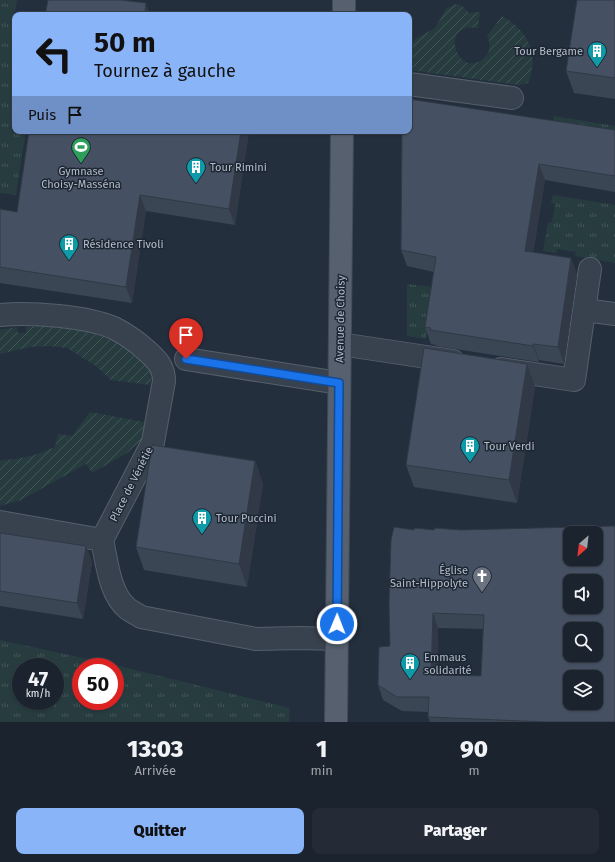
<!DOCTYPE html>
<html lang="fr">
<meta charset="utf-8">
<style>
body{margin:0;font-family:"Fira Sans",sans-serif;background:#242b36;color:#f1f3f6;height:100vh;display:flex;flex-direction:column;font-size:15px;white-space:nowrap}
*{box-sizing:border-box;margin:0}
p{font-size:13px;color:#a0a4aa}
.icon{flex:none;width:22px;height:22px;fill:none;stroke:currentColor;stroke-width:2;stroke-linecap:round;stroke-linejoin:round}
.map{position:relative;height:722px;overflow:hidden}
.drawer{display:flex;flex-direction:column;background:#1b232e;flex:1}
.drawer>*{flex:none}
.banner{position:absolute;left:12px;top:12px;width:400px;height:122px;border-radius:8px;box-shadow:0 1px 3px #0004,0 0 0 1px #39404a;background:#8ab4f8;color:#111;overflow:hidden}
.needle{width:26px;rotate:208deg}
.buttons{position:absolute;left:563px;top:526px;display:grid;gap:8px}
.buttons a{display:grid;place-items:center;width:40px;height:40px;border-radius:8px;background:#1b232e;box-shadow:0 1px 3px #0004,0 0 0 1px #39404a;font-size:20px}
.speed{position:absolute;left:12px;top:658px;display:flex;gap:8px;font-size:20px;font-weight:700;text-align:center}
.speed>*{display:grid;place-content:center;width:52px;height:52px;border-radius:50%;background:#1b232e;box-shadow:0 1px 3px #0004,0 0 0 1px #39404a;line-height:1}
.speed small{font-size:10px;font-weight:400}
.speed .limit{border:6px solid #d22;background:#fff;color:#111}
.pin{position:absolute;display:grid;place-items:center;width:34px;height:34px;color:#fff;margin:-41px -17px;border-radius:50% 50% 50% 0;rotate:-45deg;box-shadow:0 0 4px #0007}
.pin .icon{rotate:45deg}
.me{position:absolute;width:44px;margin:-22px;rotate:1deg;stroke-linejoin:round;filter:drop-shadow(0 0 3px #0008)}
.turn{display:flex;align-items:center;gap:14px;height:84px;padding:0 16px;font-size:18px}
.turn .icon{width:52px;height:52px;stroke-width:2.5}
.turn b{display:block;font-size:28px;line-height:34px}
.then{display:flex;align-items:center;height:38px;padding:0 16px;background:#0003;gap:8px;font-size:15px}
.eta{display:flex;justify-content:space-evenly;align-items:center;height:68px;text-align:center}
.eta b{font-size:24px;font-weight:800;line-height:28px}
.button{display:flex;gap:8px;margin-top:auto;padding:8px 16px}
.button a{flex:1;height:46px;border-radius:8px;background:#8ab4f8;color:#111;font-size:16px;font-weight:800;line-height:46px;text-align:center}
.button a+a{background:#242b36;color:#f1f3f6}
.map>svg:first-child{display:block}
.grass{fill:url(#grass-tufts);fill-rule:evenodd}
.garden{fill:url(#garden-furrows)}
.lines{fill:none;stroke-linecap:round;stroke-linejoin:round}
.minor-casing{stroke:#565f6c;stroke-width:24}
.major-casing{stroke:#414a57;stroke-width:24}
.minor{stroke:#38414e;stroke-width:22}
.major{stroke:#56606e;stroke-width:22}
.wall{fill:#3b4654;fill-rule:evenodd}
.shaded-wall{fill:#303945}
.building{fill:#455162;stroke:#303945;fill-rule:evenodd}
.route-casing{stroke:#114b97;stroke-width:10}
.route{stroke:#1a73e8;stroke-width:7}
.labels{text-anchor:middle;stroke-width:3;stroke-linejoin:round;paint-order:stroke}
.poi-label{font-size:11px;fill:#b4bcc9;stroke:#1d2633;text-anchor:start}
.street-label{font-size:11px;fill:#b4bcc9;stroke:#1d2633}
</style>
<div class="map">
<svg width="615" height="722" viewBox="0 0 615 722">
<defs>
<pattern id="grass-tufts" width="24" height="20" patternUnits="userSpaceOnUse"><rect width="24" height="20" fill="#263c3f"/><path d="M3 7l-1-3M5 7V3M7 7l1-3M15 17l-1-3M17 17v-4M19 17l1-3" fill="none" stroke="#435659"/></pattern>
<pattern id="garden-furrows" width="10" height="10" patternUnits="userSpaceOnUse"><rect width="10" height="10" fill="#263c3f"/><path d="M-1 1l2-2M0 10L10 0M9 11l2-2" fill="none" stroke="#435659"/></pattern>
</defs>
<rect width="100%" height="100%" fill="#242f3e"/>
<path class="grass" d="M0 0H17L15 12 17 15H15V131H26L16 195 0 193Z
M554 116 615 126V146L551 136Z
M553 195 615 205V263L575 256 576 252 557 249 556 253 543 251 548 222H552L555 204 551 203Z
M407 284 434 287 426 339 407 336Z
M0 640 115 665 290 708 289 722H0ZM21 667H55V701H21ZM81 667H115V701H81Z"/>
<path class="garden" d="M456 4 461 5 469 13 480 12 478 28C435 21 460 85 486 56 491 50 490 42 487 36L502 16C528 31 540 53 528 83L519 85 409 70V51L415 39 435 28 446 9Z
M47 326C97 332 117 332 153 371L150 385 111 380 96 366 67 348 50 346 30 347 0 354V330L17 327 18 333H26V327Z
M90 412 144 422 143 439 127 453 92 473 86 464 21 500 0 506V460C21 460 36 455 55 447L58 434 72 436Z"/>
<g class="lines">
<defs>
<path id="minor" d="M409 84 512 98
M585 310 615 314
M0 315C31 312 86 316 114 328 126 334 137 342 147 351 157 360 164 367 164 381L153 442 102 540 0 522
M340 344 453 361
M186 359 339 383
M501 369 574 380 590 269
M102 540C107 561 109 594 128 609 132 612 137 614 141 617L256 639 298 638 337 639"/>
<path id="major" d="M344 15V0
M336 722 342 131"/>
</defs>
<use href="#minor" class="minor-casing"/>
<use href="#major" class="major-casing"/>
<use href="#minor" class="minor"/>
<use href="#major" class="major"/>
</g>
<path class="wall" d="M615 0V99L574 93 566 71Z
M615 130V192L545 180 533 253 571 258 577 275 564 364 539 360V362L436 346V345L431 344 425 327 434 272 407 266 401 250 402 131Z
M249 131 235 225 146 211 132 303 0 283V209L17 212Z
M527 364 535 387 517 503 414 487 406 465Z
M255 461 263 484 247 587 144 570 136 547Z
M394 527 615 722H430L428 717V712L402 711 383 700 378 685 390 646ZM438 628 483 629 481 676 437 675Z
M0 533 86 546 92 562 83 619 0 606Z"/>
<path class="shaded-wall" d="M146 3 150 15 145 11Z
M241 131H249L235 225 229 209Z
M539 164 545 180 531 268 525 251Z
M140 195 146 211 132 303 126 287Z
M571 258 577 275 564 364 558 347Z
M533 344 539 360V362L533 346Z
M527 364 535 387 517 503 509 480Z
M255 461 263 484 247 587 239 564Z
M86 546 92 562 83 619 77 603Z
M433 613 438 628 436 689 431 675Z"/>
<path class="building" d="M48 0H121L146 3 145 11 167 15H45Z
M577 0H615V78L566 71Z
M409 99 615 130V176L539 164 525 251 571 258 558 347 533 344V346L430 330 431 328 425 327 436 257 401 250 402 131H409Z
M29 131H241L229 209 140 195 126 287 0 267V209L17 212Z
M424 348 527 364 509 480 406 465Z
M152 445 255 461 239 564 136 547Z
M615 526V722H546L428 717 429 697H397L378 685 379 647 390 646 389 604 391 540 394 527 414 530 415 528 434 530 435 528 460 530ZM570 533H596V559H570ZM570 581H596V607H570ZM433 613 484 615 481 676 431 675ZM570 629H596V655H570ZM570 677H596V703H570Z
M0 533 86 546 77 603 0 591Z"/>
<g class="lines">
<defs>
<path id="route" d="M186 359 339 383 337 624"/>
</defs>
<use href="#route" class="route-casing"/>
<use href="#route" class="route"/>
</g>
<defs>
<symbol id="building-pin" viewBox="-11 -11 22 30"><path d="M0 17L-7.5 6A9.5 9.5 0 1 1 7.5 6Z" fill="#0f9aa8" stroke="#1d2633"/><path d="M-4-6H4V6H1V3H-1V6H-4ZM-2.5-4.3h1.7v1.8h-1.7ZM.8-4.3h1.7v1.8H.8ZM-2.5-1h1.7V.8h-1.7ZM.8-1h1.7V.8H.8Z" fill="#fff"/></symbol>
<symbol id="stadium-pin" viewBox="-11 -11 22 30"><path d="M0 17L-7.5 6A9.5 9.5 0 1 1 7.5 6Z" fill="#2e9e5b" stroke="#1d2633"/><path d="M0-5a6.5 5 0 1 0 0 10a6.5 5 0 1 0 0-10ZM-3.5-1.8h7v3.6h-7Z" fill="#fff"/></symbol>
<symbol id="church-pin" viewBox="-11 -11 22 30"><path d="M0 17L-7.5 6A9.5 9.5 0 1 1 7.5 6Z" fill="#6b7280" stroke="#1d2633"/><path d="M-1.2-6h2.4v3.5h3.3v2.4h-3.3V6h-2.4V-.1h-3.3v-2.4h3.3Z" fill="#fff"/></symbol>
</defs>
<g fill-rule="evenodd">
<use href="#building-pin" x="586" y="40" width="22" height="30"/>
<use href="#stadium-pin" x="70" y="136" width="22" height="30"/>
<use href="#building-pin" x="185" y="156" width="22" height="30"/>
<use href="#building-pin" x="58" y="233" width="22" height="30"/>
<use href="#building-pin" x="459" y="435" width="22" height="30"/>
<use href="#building-pin" x="191" y="507" width="22" height="30"/>
<use href="#church-pin" x="471" y="565" width="22" height="30"/>
<use href="#building-pin" x="399" y="652" width="22" height="30"/>
</g>
<g class="labels">
<g class="poi-label">
<text x="583" y="55" text-anchor="end">Tour Bergame</text>
<text x="210" y="171">Tour Rimini</text>
<text x="81" y="175" text-anchor="middle">Gymnase<tspan x="81" dy="13">Choisy-Masséna</tspan></text>
<text x="83" y="248">Résidence Tivoli</text>
<text x="484" y="450">Tour Verdi</text>
<text x="216" y="522">Tour Puccini</text>
<text x="468" y="574" text-anchor="end">Église<tspan x="468" dy="13">Saint-Hippolyte</tspan></text>
<text x="424" y="661">Emmaus<tspan x="424" dy="13">solidarité</tspan></text>
</g>
<g class="street-label">
<text transform="translate(340 319) rotate(-89)" y="4">Avenue de Choisy</text>
<text transform="translate(131 484) rotate(-63)" y="4">Place de Vénétie</text>
</g>
</g>
</svg>
<div class="buttons">
<a><svg class="needle" viewBox="-14 -14 28 28"><path d="M0-13l5 13h-10z" fill="#e53935"/><path d="M0 13l5-13h-10z" fill="#a0a4aa"/></svg></a>
<a><svg class="icon" aria-label="sound" viewBox="0 0 24 24"><path d="M4 9h4l5-4v14l-5-4H4zM17 9q2 3 0 6"/></svg></a>
<a><svg class="icon" aria-label="search" viewBox="0 0 24 24"><circle cx="10" cy="10" r="6"/><path d="M15 15l6 6"/></svg></a>
<a><svg class="icon" aria-label="layers" viewBox="0 0 24 24"><path d="M12 4l9 5-9 5-9-5zM3 14l9 5 9-5"/></svg></a>
</div>
<div class="speed"><div>47<small>km/h</small></div><div class="limit">50</div></div>
<div class="pin" style="left:186px;top:359px;background:#d93025"><svg class="icon" aria-label="arrive" viewBox="0 0 24 24"><path d="M6 21V4h12l-3 4 3 4H6"/></svg></div>
<svg class="me" style="left:337px;top:624px" viewBox="-20 -20 40 40"><circle r="17" fill="#1a73e8" stroke="#fff" stroke-width="3"/><path d="M0-11L8 9 0 5-8 9z" fill="#fff"/></svg>
<div class="banner">
<div class="turn"><svg class="icon" aria-label="left" viewBox="0 0 24 24"><path d="M17 20v-9H6M10 6l-5 5 5 5"/></svg><div><b>50 m</b>Tournez à gauche</div></div>
<div class="then">Puis<svg class="icon" aria-label="arrive" viewBox="0 0 24 24"><path d="M6 21V4h12l-3 4 3 4H6"/></svg></div>
</div>
</div>
<section class="drawer">
<div class="eta">
<div><b>13:03</b><p>Arrivée</p></div>
<div><b>1</b><p>min</p></div>
<div><b>90</b><p>m</p></div>
</div>
<div class="button"><a>Quitter</a><a>Partager</a></div>
</section>
